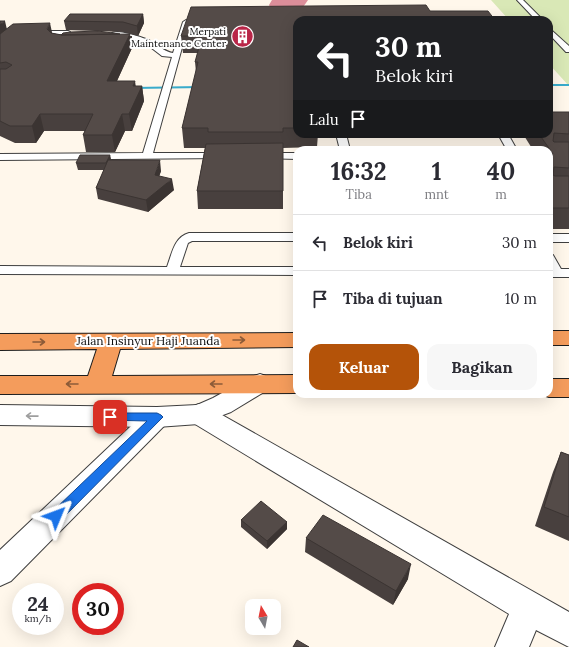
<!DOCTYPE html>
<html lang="id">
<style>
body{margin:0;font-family:Lora,serif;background:#f7f7f7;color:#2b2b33;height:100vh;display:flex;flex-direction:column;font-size:15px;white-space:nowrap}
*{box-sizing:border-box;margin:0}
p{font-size:13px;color:#7c7c81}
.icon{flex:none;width:22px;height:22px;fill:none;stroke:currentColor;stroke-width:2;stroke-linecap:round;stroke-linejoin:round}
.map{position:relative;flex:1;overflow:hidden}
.side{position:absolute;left:293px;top:146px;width:260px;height:252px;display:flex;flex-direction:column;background:#fff;border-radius:12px;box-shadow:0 4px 16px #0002}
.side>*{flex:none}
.hud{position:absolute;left:293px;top:16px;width:260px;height:122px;border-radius:12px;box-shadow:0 4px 16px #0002;background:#202124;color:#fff;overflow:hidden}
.needle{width:26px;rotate:350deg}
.tools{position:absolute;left:245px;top:599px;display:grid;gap:8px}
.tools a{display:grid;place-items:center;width:36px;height:36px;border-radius:8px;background:#fff;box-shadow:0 4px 16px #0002;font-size:20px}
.speed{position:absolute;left:12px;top:583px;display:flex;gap:8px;font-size:20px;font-weight:700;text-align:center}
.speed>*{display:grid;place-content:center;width:52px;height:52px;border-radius:50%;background:#fff;box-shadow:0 4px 16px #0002;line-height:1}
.speed small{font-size:10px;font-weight:400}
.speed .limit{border:6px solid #d22;background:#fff;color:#111}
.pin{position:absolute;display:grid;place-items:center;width:34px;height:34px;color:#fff;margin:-17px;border-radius:8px;box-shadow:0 2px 6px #0006}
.me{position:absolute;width:44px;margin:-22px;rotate:46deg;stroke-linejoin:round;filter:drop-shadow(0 0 3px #0008)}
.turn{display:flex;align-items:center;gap:14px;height:84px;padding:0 16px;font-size:18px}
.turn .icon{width:52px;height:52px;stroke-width:2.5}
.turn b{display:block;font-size:28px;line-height:34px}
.then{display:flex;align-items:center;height:38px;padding:0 16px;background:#0003;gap:8px;font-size:15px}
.eta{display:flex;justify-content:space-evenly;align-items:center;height:68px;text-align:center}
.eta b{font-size:24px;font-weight:800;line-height:28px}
.primary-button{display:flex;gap:8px;margin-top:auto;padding:8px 16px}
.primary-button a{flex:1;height:46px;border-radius:12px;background:#b45309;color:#fff;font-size:16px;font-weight:800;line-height:46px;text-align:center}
.primary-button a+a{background:#f7f7f7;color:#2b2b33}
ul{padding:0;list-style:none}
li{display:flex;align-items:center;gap:12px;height:56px;padding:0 16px;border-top:1px solid #e1e1e2}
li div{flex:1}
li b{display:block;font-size:15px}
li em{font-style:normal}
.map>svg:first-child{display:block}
.green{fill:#d9e8b6}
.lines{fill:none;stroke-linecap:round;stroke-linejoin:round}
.stream{fill:#39abcb;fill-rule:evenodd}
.taxiway{fill:#dc8e9a;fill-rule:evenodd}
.service-casing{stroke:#3f3f3f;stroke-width:2}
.minor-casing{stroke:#3f3f3f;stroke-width:2}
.tertiary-casing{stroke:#3f3f3f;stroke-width:2}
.trunk-casing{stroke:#1d1d1d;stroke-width:2}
.service{fill:#fff;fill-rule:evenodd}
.minor{fill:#fff;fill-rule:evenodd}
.tertiary{fill:#fff;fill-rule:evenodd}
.trunk{fill:#f49c5c;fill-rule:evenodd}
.wall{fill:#48403e}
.shaded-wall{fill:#3b3432}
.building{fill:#544b48;stroke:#3b3432}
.oneway{stroke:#8c5b38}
.oneway2{stroke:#9e9e9e}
.route{fill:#1a73e8;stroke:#114b97}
.labels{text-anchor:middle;stroke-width:4;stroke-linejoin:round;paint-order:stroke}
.far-poi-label{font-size:10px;fill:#0c0c0c;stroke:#fff;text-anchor:end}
.street-label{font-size:12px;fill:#0c0c0c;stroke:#fff}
</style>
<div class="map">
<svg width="569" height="647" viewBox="0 0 569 647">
<rect width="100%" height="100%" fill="#fff7eb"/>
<path class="green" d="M491 0H569V86L549 64V20H509Z"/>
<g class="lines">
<path class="stream" d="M549 84H569V86H549Z
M202 86H204V88L132 89 130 88 132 87Z"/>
<path class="taxiway" d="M272 0H308C298 15 292 19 274 15L269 5Z"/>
<defs>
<path id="service" d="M517 0H523L543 20H536Z
M186 20 189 22 153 153H222L227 156 225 158 0 160V154L143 153 172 57 162 56 149 46H112L110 45 114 43 140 42 130 38 113 36 110 34C118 28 146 38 154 43 161 47 165 52 173 53L183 22Z
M549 28 569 46V52H566L549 34Z
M68 31 70 32V34L35 35 32 33 35 31Z
M336 134H346L350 150H340Z
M498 134H508L517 150H507Z
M264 153H297V159L261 158 259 156Z
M189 233H297V241H192L188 243 180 267H297V275L0 274V266L167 267C172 254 174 237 189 233Z
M549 234H569V242H549Z
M549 254 553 255 561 269H569V277H549Z"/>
<path id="minor" d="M199 404 208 407 569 612V647L536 630 529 647H495L509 614 190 421 186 414 190 407Z
M157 407 166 410 170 417 166 424 11 581 0 586V550L148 410Z"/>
<path id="tertiary" d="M260 374 269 377 272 383 269 389 231 412 199 424 157 427 0 425V405L157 407 197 405 213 398 251 377Z"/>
<path id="trunk" d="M549 331H569V345H549Z
M297 333V347L120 349 112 376 297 375V393L0 394V376H88L97 349 0 350V334Z
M549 379H569V397H549L540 394H549Z"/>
</defs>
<use href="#service" class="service-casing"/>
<use href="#minor" class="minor-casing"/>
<use href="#tertiary" class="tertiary-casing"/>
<use href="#trunk" class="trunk-casing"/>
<use href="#service" class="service"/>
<use href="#minor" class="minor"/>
<use href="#tertiary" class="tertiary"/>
<use href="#trunk" class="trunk"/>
</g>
<path class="wall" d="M143 14 144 23 138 36 124 32 66 30 64 21Z
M297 20V134H318L317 147 283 148V209H198L197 191 205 148H184L182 128 196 72 195 62 198 53H183L181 36Z
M0 21 7 29 52 33 61 35 132 36V48L117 81 136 86H142L144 101 132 131H125L115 152H86L83 135 85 131H44L36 143H15L0 136Z
M569 112V229H549V150H533L523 134H549Z
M110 155 111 160 161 171 159 176 174 190 148 212 98 199 96 188 104 170H78L76 163Z
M561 452 569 455V541L535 526 553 472Z
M241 520 287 522V529L267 549 241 527Z
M306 538 408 579 393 605 305 552Z"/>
<path class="shaded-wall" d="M143 14 144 23 138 36 137 26Z
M5 21 8 34 0 41V25Z
M50 23 53 37 47 29Z
M130 34 132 48 110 96 107 81Z
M135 81 137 95 142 86 144 101 132 131 129 114 133 86Z
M40 114 44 131 36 143 32 126Z
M122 114 125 131 115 152 112 135Z
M110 155 111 161 107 170 106 163Z
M160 160 161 171 156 186 155 175Z
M172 179 174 190 148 212 146 200Z
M287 522V529L267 549V541Z
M411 564 408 579 393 605 396 591Z"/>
<path class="building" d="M426 5 430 11H488L495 20H297V128H283V132H208V128H182L198 62H195L202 36H181L191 7Z
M70 14H143L137 26 123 22 64 21Z
M0 21H5L0 25Z
M50 23 47 29 51 33 62 35 130 34 107 81H135L133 86H142L129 114H122L112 135H83L93 114H40L32 126H10L0 121V69H6L12 65 6 62 0 63V34L13 24Z
M98 31 120 34 61 35 63 33 71 32Z
M549 112H569V134L554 133 553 141 554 142H569V168L554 167 553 175 555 176H569V208H549V154H553L539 134H549Z
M283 143V191H197L206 144Z
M80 155H110L106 163H76Z
M108 160H160L155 175 172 179 146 200 96 188Z
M561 452 569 455V517L544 507Z
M261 501 287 522 267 541 241 520Z
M323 515 411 564 396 591 306 538Z
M297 640 309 647H293Z"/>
<defs><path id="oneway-shaft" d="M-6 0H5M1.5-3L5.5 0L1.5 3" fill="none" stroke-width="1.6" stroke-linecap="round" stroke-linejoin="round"/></defs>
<g class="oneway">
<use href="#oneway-shaft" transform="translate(239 340)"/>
<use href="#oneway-shaft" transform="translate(39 342)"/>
<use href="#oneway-shaft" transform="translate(72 384) rotate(180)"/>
<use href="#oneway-shaft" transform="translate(216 384) rotate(180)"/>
</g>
<use class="oneway2" href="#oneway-shaft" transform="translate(32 416) rotate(-179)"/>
<path class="route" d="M110 413H157L161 415 163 417 61 520 56 521 52 520 50 516 52 512 147 421 106 420 105 417 106 414Z"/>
<defs>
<symbol id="building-disc" viewBox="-11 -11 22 22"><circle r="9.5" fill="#b92648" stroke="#fff"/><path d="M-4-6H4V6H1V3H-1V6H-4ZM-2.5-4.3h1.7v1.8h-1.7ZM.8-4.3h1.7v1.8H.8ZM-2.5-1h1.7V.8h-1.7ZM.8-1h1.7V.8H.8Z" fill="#fff"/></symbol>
</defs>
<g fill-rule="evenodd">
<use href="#building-disc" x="230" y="24" width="25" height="25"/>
</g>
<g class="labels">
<g class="far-poi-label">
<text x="226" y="35">Merpati<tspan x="226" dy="12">Maintenance Center</tspan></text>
</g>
<g class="street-label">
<text x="148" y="345">Jalan Insinyur Haji Juanda</text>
</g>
</g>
</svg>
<div class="tools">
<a><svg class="needle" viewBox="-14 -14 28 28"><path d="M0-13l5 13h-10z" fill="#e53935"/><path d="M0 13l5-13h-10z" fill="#7c7c81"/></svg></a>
</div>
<div class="speed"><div>24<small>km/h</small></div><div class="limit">30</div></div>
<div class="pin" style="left:110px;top:417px;background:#d93025"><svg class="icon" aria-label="arrive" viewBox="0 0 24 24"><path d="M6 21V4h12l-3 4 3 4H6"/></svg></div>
<svg class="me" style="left:56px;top:516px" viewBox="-20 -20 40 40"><path d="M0-17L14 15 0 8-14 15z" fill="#1a73e8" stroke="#fff" stroke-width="4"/></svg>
<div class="hud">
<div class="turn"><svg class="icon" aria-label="left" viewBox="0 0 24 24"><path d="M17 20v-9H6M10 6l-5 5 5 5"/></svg><div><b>30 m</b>Belok kiri</div></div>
<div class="then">Lalu<svg class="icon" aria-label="arrive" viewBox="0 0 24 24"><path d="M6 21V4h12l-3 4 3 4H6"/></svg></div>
</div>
<section class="side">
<div class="eta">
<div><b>16:32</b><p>Tiba</p></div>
<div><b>1</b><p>mnt</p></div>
<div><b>40</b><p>m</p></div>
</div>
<ul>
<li><svg class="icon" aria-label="left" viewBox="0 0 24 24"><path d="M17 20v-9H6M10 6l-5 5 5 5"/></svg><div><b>Belok kiri</b></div><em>30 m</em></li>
<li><svg class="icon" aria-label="arrive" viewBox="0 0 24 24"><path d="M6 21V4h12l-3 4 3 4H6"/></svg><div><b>Tiba di tujuan</b></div><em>10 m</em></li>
</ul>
<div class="primary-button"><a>Keluar</a><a>Bagikan</a></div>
</section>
</div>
